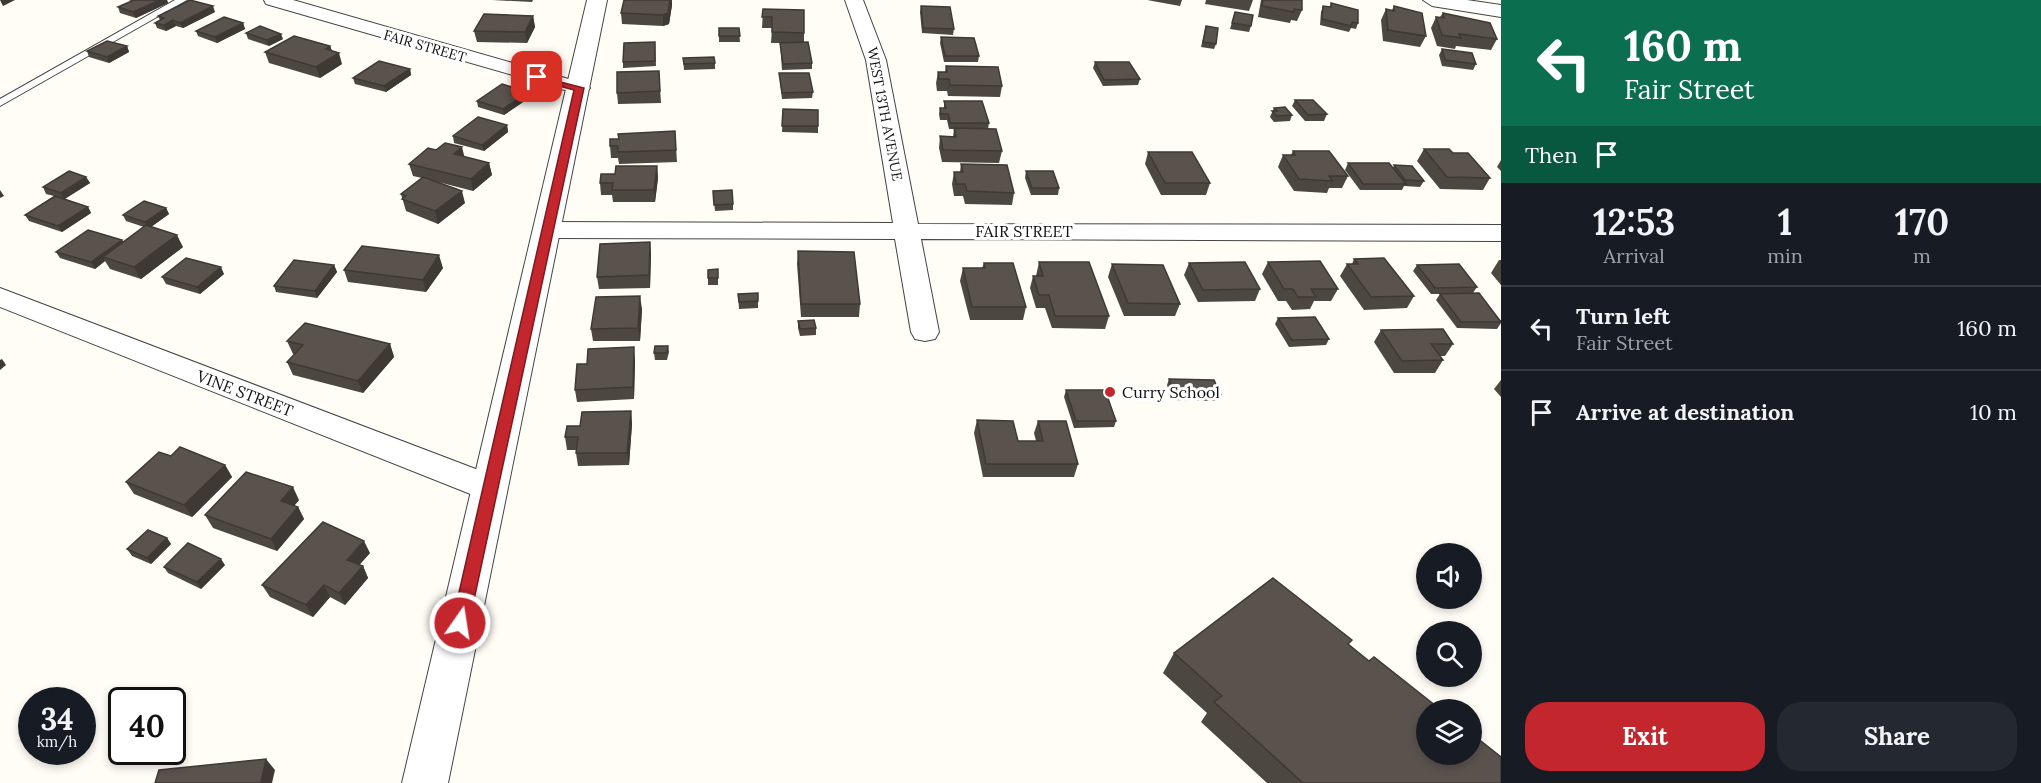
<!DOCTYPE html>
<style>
body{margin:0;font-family:Lora,serif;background:#242831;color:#f1f3f6;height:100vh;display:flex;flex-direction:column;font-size:22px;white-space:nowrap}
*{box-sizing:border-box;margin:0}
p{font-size:20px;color:#9ea1a6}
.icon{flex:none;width:33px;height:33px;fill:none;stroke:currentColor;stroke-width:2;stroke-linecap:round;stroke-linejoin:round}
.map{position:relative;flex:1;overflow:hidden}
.panel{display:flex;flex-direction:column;background:#171b24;width:540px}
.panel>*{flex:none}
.hud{background:#0b6e4f;color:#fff;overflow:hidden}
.fabs{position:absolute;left:1416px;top:543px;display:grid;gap:12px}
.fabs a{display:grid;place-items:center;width:66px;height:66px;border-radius:50%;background:#171b24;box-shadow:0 3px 9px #0003;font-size:30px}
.speed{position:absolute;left:18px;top:687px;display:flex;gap:12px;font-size:30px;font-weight:700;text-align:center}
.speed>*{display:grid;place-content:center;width:78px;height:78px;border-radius:50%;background:#171b24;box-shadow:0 3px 9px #0003;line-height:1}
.speed small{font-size:15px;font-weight:400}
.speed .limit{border:3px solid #111;border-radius:9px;background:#fff;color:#111}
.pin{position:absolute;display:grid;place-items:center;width:51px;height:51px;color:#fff;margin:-26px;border-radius:12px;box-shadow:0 3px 9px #0006}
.me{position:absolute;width:66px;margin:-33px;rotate:13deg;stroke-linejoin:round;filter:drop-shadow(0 0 4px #0008)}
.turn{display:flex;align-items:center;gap:21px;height:126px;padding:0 24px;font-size:27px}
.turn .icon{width:78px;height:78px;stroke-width:2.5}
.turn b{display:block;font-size:42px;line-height:51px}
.then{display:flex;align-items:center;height:57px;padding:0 24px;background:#0003;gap:12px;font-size:22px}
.eta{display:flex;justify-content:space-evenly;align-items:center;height:102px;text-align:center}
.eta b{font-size:36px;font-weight:700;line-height:42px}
.primary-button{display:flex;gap:12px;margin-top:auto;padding:12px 24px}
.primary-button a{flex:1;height:69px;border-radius:24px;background:#c4262e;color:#fff;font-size:24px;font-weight:700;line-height:69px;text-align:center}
.primary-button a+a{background:#242831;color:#f1f3f6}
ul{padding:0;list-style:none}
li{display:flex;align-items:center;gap:18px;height:84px;padding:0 24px;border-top:2px solid #363941}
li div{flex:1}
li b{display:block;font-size:22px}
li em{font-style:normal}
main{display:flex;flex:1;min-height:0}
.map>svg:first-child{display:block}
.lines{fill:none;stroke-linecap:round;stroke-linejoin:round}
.service-casing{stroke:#444;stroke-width:2}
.minor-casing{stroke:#444;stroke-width:2}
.tertiary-casing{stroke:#444;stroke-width:2}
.service{fill:#fff;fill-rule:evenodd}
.minor{fill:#fff;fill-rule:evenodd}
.tertiary{fill:#fff;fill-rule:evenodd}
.wall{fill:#4d4742}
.shaded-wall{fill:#3f3936}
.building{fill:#5a524d;stroke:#3f3936;stroke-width:1.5}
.route{fill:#c4262e;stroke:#7f191e;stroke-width:1.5}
.poi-dot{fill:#c4262e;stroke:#fff;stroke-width:2}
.labels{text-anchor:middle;stroke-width:6;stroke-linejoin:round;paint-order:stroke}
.far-street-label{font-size:14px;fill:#111;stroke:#fff}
.street-label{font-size:16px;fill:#111;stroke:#fff}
.poi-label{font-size:16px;fill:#111;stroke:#fff;text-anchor:start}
</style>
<main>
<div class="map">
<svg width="1501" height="783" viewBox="0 0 1501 783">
<rect width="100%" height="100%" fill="#fffdf5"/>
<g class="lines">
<defs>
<path id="service" d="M175 0H187L0 106V99Z"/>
<path id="minor" d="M264 0H293L586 84 590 88 586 92H572L266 4Z
M845 0H863L886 60 918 224 1501 225V241L921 239 939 332 935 339 925 341 915 339 911 332 895 239 548 238 539 235 535 230 539 225 548 222 893 223 866 60Z
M1423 0H1467L1501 5V17L1432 6Z
M0 288 502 479 506 488 502 497 490 501 478 497 0 307Z"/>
<path id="tertiary" d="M587 0H607L448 783H402Z"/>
</defs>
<use href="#service" class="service-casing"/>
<use href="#minor" class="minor-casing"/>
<use href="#tertiary" class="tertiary-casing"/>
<use href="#service" class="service"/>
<use href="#minor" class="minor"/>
<use href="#tertiary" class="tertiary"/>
</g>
<path class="wall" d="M129 0H167L168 3 136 18 120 13 118 7 131 1Z
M492 0H533L532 2Z
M672 0V5L669 24 663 26 622 24 621 13Z
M1147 0H1182L1180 6Z
M1206 0H1253L1249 11 1205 4Z
M1261 0H1302V10L1297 21 1291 20 1290 23 1258 17Z
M1331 3 1358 23 1356 29 1351 28 1349 32 1320 25 1321 12 1323 6 1330 7Z
M921 6 954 29 953 35 922 33 920 12Z
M1394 6 1426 36 1420 47 1383 41 1381 20 1386 9 1392 10Z
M763 9 804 33V42L812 63V69L782 70 780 43H771L772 28H762Z
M215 12 183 28 176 26 166 31 157 28 155 23 160 20 158 16Z
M1235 12 1251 26 1249 32 1230 29Z
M1443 13 1497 39 1491 50 1456 46 1455 49 1437 46 1431 28 1436 17H1440Z
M533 16 535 27 527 43 477 42 474 31Z
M243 23 245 29 217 43 198 36 196 31Z
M1206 26 1216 44 1214 49 1201 47Z
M719 28H739L740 42H719Z
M246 33 283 39 269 46 248 39Z
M941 37 979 56 978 62H944L940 43Z
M655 42 656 66 623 68V62Z
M127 46 129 52 109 63 89 57 87 51Z
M330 46 332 51 342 64 320 78 269 63 265 52Z
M1442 49 1476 64 1473 70 1442 66 1439 55Z
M683 58 715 63V69L684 70Z
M1095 62 1140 79 1138 85 1103 86 1093 68Z
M946 66 1002 86 1000 97 948 96 947 91H937L936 83 938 72H945Z
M410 69 411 75 386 92 355 84 353 78Z
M659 71 661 103 618 104 617 93Z
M779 73 813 92 812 98 782 99Z
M529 98 504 115 478 107 477 101Z
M1295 100 1327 114 1324 121H1305L1292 106Z
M944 101 989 123 988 129 1002 151 999 163 942 162 939 148 940 136 953 137 954 129H949L947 120H940L939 114 940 108H944Z
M1274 108 1292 115 1290 121 1274 122 1270 117Z
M783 109 818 126V133L782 132Z
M507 125 508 132 484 151 454 143 453 136Z
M675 131 677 162 619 164 618 158H611L610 146 619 139Z
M1424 149 1453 153 1490 178 1483 190 1440 189 1417 161Z
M1293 151 1348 176 1342 188H1329L1327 193 1294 191 1278 167 1283 155H1291Z
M1148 152 1210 183 1206 195H1161L1145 164Z
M464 157 489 163 492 175 473 191 438 182 465 203 438 224 406 211 401 194 422 178 413 176 409 164Z
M1501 160V171L1497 167Z
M1348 163 1393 168 1394 165 1424 181 1420 187 1404 186 1402 190H1360L1345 170Z
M961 164 1014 193 1012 205 965 204 963 196H954L952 184 954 172H960Z
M657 166 658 178 655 202H613L612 195H601L600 183 615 174Z
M1026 171 1059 188 1058 195H1031L1025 178Z
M86 177 90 183 65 199 88 207 91 213 62 232 29 221 25 215 54 196 46 194 43 187Z
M713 191 733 204V210L715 211Z
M166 208 169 214 151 227 183 247 141 279 110 269 105 261 95 269 60 258 56 252 123 242 144 227 126 221 123 215Z
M650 242 651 254 650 288 599 289 597 277Z
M798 251 860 304 859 317H801L797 264Z
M1354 259 1414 296 1407 308 1364 310 1340 276 1347 264H1352Z
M1499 260H1501V285L1491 273Z
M1039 262 1109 316 1105 329 1052 328 1045 308H1036L1030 288 1033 276H1036Z
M1268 262 1338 289 1331 301H1314L1310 309 1292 310 1286 301H1278L1262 274Z
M984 263 1026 307 1023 320H970L960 281 963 268H982Z
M1189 263 1260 289 1255 301 1198 302 1184 275Z
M1112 264 1180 304 1175 316H1124L1108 277Z
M334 265 337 272 317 298 276 292 274 286Z
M1417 265 1477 287 1473 293 1501 321V323L1497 329 1457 328 1436 300 1440 294H1431L1413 271Z
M443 268 426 292 348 282 344 270Z
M718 269V285H708V278Z
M224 274 200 294 166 284 162 277Z
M738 294 758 301V308L739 309Z
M642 309 640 341H593L591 329Z
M1278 318 1329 339 1326 345 1289 347 1275 324Z
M798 321 816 328V335L800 336 798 328Z
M1381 330 1453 344 1445 356H1440L1443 360 1435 373H1394L1374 342Z
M287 341 390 344 394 357 363 393 293 375 287 362 295 354H293Z
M668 346 669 352 667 360H655L654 353Z
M635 360 634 399 577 402 575 390 587 364Z
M1169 379 1221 395 1218 401 1172 400 1167 385Z
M1501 380V397L1494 389Z
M1066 390 1116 421 1114 427 1074 428 1064 397Z
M631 411 632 424 629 465 578 466 576 453 577 450H567L565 437Z
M977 420 1018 441H1036L1034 433 1038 421 1078 464 1074 477H983L974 433Z
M171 456 225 465 232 477 192 517 134 494 126 482Z
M299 500 294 506 298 507 304 519 277 551 213 528 205 515Z
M167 538 171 544 151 564 132 556 127 549Z
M370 553 359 565 363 566 368 578 345 605 330 597 313 617 270 597 262 585Z
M225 565 201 589 168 573 164 567Z
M1352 640 1348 644 1501 783H1267L1201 722 1207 713 1163 673 1174 653Z"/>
<path class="shaded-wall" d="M0 0H15L3 6Z
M160 0H167L168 3 136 18 133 12Z
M670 0H672V5L669 24 663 26V15Z
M213 6 215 12 183 28 180 23Z
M533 16 535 27 527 43 525 32Z
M173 20 176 26 166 31 164 25Z
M243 23 245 29 217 43 215 37Z
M281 34 283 39 269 46 267 40Z
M127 46 129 52 109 63 107 57Z
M330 46 334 56 339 53 342 64 320 78 316 67 326 49Z
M410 69 411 75 386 92 384 86Z
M528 92 529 98 504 115 503 109Z
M507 125 508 132 484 151 482 145Z
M462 147 465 159 454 154Z
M489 163 492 175 473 191 471 179Z
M657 166 658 178 655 202 654 190Z
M86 177 90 183 64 199 61 193Z
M0 190 4 196 0 198Z
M462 191 465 203 438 224 435 211Z
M88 207 91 213 62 232 58 226Z
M166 208 169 214 148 229 145 222Z
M177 235 183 247 141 279 134 267Z
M122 240 126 246 103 257 105 261 95 269 91 262Z
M650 242 651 254 650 288 649 275Z
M439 255 443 268 426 292 423 280Z
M334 265 337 272 317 298 315 291Z
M221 267 224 274 200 294 197 287Z
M640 296 642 309 640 341 638 328Z
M390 344 394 357 363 393 358 381Z
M634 347 635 360 634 399 633 387Z
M2 359 6 365 0 370V360Z
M631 411 632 424 629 465 627 453Z
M225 465 232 477 192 517 184 505Z
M293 487 299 500 287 514 281 501Z
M298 507 304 519 277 551 271 539Z
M167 538 171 544 151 564 147 558Z
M364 541 370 553 353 572 347 560Z
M221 559 225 565 201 589 197 582Z
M363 566 368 578 345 605 339 593Z
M324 585 330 597 313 617 306 605Z
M266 759 275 770 272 783H261Z"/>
<path class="building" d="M134 0H160L133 12 118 7Z
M190 0 213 6 180 23 173 20 164 25 155 23 164 18 158 16Z
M624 0H670L668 13 663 15 621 13Z
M1263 0H1302V10L1294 9V12L1262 6Z
M1331 3 1358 10V23L1352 22 1351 26 1322 19 1323 6 1331 7Z
M921 6 950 7 954 29 923 28Z
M1394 6 1422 13 1426 36 1388 30 1386 9 1394 11Z
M763 9 804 10V33L772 32V17H762Z
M1235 12 1253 15 1251 26 1232 23Z
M1443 13 1490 23 1497 39 1459 34 1461 38 1442 35 1436 17 1444 18Z
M484 14 533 16 525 32 474 31Z
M224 17 243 23 215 37 196 31Z
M260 26 281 34 267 40 246 33Z
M1206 26 1218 28 1216 44 1203 42Z
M719 28H739L740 36H719Z
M294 36 330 46 326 49 339 53 316 67 265 52Z
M941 37 974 38 979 56H945Z
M107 41 127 46 107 57 87 51Z
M655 42V61L623 62 624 43Z
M808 42 812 63 783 64 780 43Z
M1442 49 1472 53 1476 64 1445 60Z
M714 57 715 63 684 64 683 58Z
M379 61 410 69 384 86 353 78Z
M1095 62H1129L1140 79 1104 80Z
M946 66 998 67 1002 86 950 85 949 79H939L938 72H947Z
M659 71 660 91 617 93V72Z
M779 73H809L813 92 782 93Z
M502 84 528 92 503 109 477 101Z
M1295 100H1313L1327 114 1308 115Z
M944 101H982L989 123H950L948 114H941L940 108H946Z
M1285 107 1292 115 1277 116 1272 111H1277L1274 108Z
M783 109 818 110V126H782Z
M478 117 507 125 482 145 453 136Z
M954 128 996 129 1002 151 943 150 940 136 956 137Z
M675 131 676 150 618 152V146H610V139H619L618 134Z
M445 143 462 147 454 154 489 163 471 179 409 164 428 148 436 150Z
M1424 149H1449L1453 153H1468L1490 178 1447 177Z
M1293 151H1329L1348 176H1329L1333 181 1299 179 1283 155H1295Z
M1148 152H1192L1210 183H1165Z
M1348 163H1389L1406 184H1363Z
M961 164 1007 165 1014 193 967 191 965 184H956L954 172H963Z
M1394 165 1412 166 1424 181 1405 180Z
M616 166H657L654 190H612L613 183H600L601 174H615Z
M69 171 86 177 61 193 43 187Z
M1026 171H1053L1059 188H1032Z
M423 177 462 191 435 211 402 199 406 196 401 194Z
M732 190 733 204 714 205 713 191Z
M55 196 88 207 58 226 25 215Z
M144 201 166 208 145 222 123 215Z
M146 225 177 235 134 267 103 257Z
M88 230 122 240 91 262 56 252Z
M650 242 649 275 597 277 600 244Z
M362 246 439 255 423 280 344 270Z
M798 251 854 252 860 304H801Z
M186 258 221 267 197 287 162 277Z
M1384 258 1414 296 1371 297 1347 264H1358L1354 259Z
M294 260 334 265 315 291 274 286Z
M1320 261 1338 289H1311L1316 297H1298L1293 289H1284L1268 262Z
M1039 262H1089L1109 316H1055L1049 295H1039L1033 276H1043Z
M1245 262 1260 289 1203 290 1189 263Z
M984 263H1013L1026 307H972L963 268H985Z
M1112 264 1163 265 1180 304 1128 303Z
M1459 264 1477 287 1435 288 1417 265Z
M718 269V278H708V270Z
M758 293V301L739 302 738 294Z
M1479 293 1501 322H1461L1440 294Z
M640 296 638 328 591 329 596 297Z
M1315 317 1329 339 1292 340 1278 318Z
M814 320 816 328 800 329 798 321Z
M305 323 390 344 358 381 287 362 303 345 287 341Z
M1443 329 1453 344H1431L1443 360 1402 361 1381 330Z
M655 346H668L667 353H654Z
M634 347 633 387 575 390 577 364H587L588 349Z
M1169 379 1214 380 1221 395 1174 393Z
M1066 390H1105L1116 421H1076Z
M631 411 627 453H576L578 437H565L567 426H580L582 412Z
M977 420 1013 421 1018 441H1043L1038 421H1066L1078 464H986Z
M180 447 225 465 184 505 126 482 159 452 171 456Z
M246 472 293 487 281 501 298 507 271 539 205 515Z
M323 522 364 541 347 560 363 566 339 593 324 585 306 605 262 585Z
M148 530 167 538 147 558 127 549Z
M188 543 221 559 197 582 164 567Z
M1273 578 1352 640 1348 644 1369 661 1374 657 1441 710H1426V754H1472V734L1501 757V783H1303L1214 702 1222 696 1174 653Z
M266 759 261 783H155L159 770Z"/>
<path class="route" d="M533 75 584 88 469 623 466 629 460 631 455 629 452 623 574 90 533 79Z"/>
<circle class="poi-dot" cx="1110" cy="392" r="6"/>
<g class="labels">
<g class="far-street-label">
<text transform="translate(425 46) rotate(16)" y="5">FAIR STREET</text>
<text transform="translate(885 114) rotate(79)" y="5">WEST 13TH AVENUE</text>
</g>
<g class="street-label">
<text x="1024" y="237">FAIR STREET</text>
<text transform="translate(245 393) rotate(21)" y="6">VINE STREET</text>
</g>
<g class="poi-label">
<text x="1122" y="398">Curry School</text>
</g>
</g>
</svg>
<div class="fabs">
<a><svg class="icon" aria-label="sound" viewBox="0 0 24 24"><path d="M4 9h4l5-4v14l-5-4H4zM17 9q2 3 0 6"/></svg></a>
<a><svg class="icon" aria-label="search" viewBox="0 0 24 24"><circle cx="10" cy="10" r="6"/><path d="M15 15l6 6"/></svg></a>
<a><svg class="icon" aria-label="layers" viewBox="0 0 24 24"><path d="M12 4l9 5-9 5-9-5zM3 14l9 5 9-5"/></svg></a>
</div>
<div class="speed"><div>34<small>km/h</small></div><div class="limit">40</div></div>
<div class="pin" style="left:537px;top:77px;background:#d93025"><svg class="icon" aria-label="arrive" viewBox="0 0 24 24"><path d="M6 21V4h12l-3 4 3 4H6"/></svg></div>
<svg class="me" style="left:460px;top:623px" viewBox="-20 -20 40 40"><circle r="17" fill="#c4262e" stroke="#fff" stroke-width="3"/><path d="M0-11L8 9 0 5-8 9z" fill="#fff"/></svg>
</div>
<section class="panel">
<div class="hud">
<div class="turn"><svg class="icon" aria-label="left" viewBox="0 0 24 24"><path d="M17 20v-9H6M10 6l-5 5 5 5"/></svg><div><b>160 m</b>Fair Street</div></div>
<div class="then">Then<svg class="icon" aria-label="arrive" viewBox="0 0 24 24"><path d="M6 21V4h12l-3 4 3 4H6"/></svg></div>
</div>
<div class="eta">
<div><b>12:53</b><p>Arrival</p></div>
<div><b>1</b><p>min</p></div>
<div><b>170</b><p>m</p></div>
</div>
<ul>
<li><svg class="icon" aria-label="left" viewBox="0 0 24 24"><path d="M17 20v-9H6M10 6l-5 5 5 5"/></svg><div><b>Turn left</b><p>Fair Street</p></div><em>160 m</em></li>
<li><svg class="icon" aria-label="arrive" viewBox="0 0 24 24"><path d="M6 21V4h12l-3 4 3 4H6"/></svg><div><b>Arrive at destination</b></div><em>10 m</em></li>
</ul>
<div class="primary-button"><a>Exit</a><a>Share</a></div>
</section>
</main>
